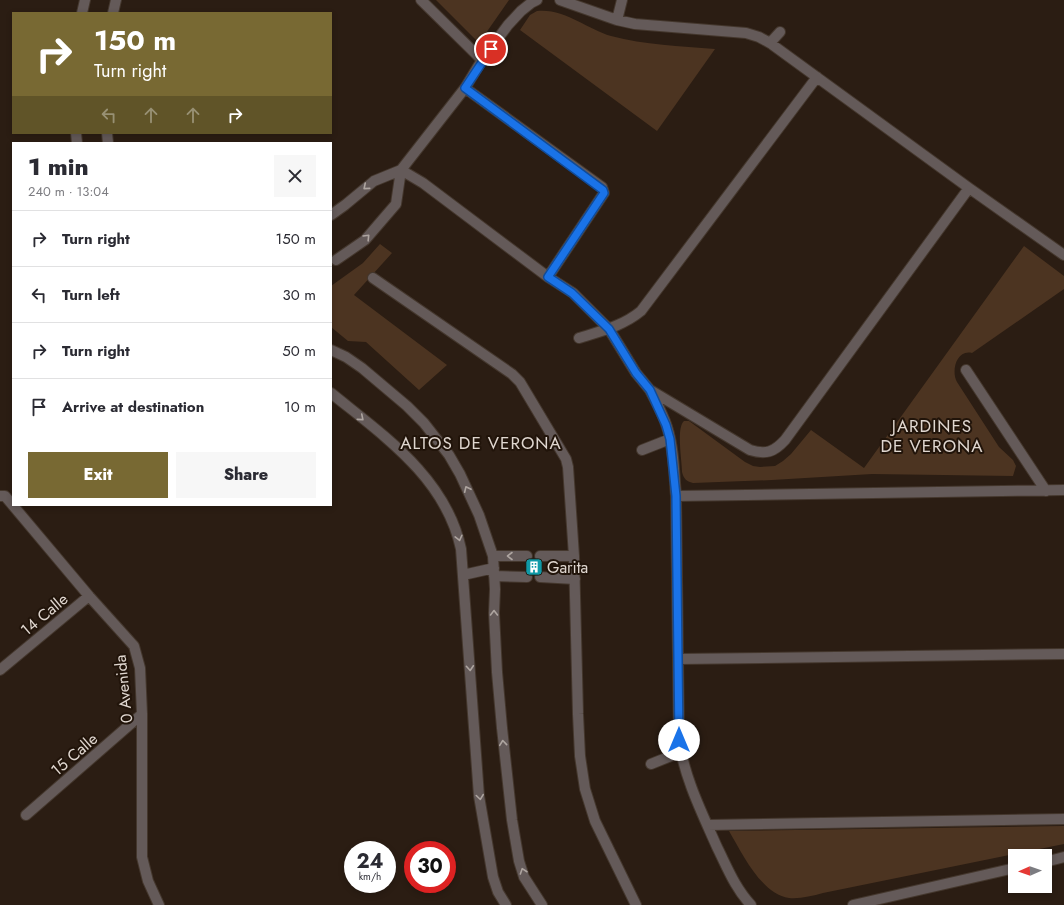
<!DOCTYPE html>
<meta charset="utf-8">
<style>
body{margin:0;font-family:Jost,sans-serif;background:#f7f7f7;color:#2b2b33;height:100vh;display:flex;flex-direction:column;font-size:15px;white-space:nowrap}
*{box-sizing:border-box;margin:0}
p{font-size:13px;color:#7c7c81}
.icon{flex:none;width:22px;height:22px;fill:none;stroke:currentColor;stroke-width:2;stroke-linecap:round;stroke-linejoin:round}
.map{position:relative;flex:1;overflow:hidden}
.sheet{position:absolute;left:12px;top:142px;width:320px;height:364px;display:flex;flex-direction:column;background:#fff;border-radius:0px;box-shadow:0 2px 6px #0003}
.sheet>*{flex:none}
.top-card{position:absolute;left:12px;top:12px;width:320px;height:122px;border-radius:0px;box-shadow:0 2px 6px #0003;background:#786933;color:#fff;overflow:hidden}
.needle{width:26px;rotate:268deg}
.tools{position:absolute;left:1008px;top:849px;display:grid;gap:8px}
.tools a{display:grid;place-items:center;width:44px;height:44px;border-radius:0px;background:#fff;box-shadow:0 2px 6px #0003;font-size:20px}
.speed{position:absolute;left:344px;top:841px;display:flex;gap:8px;font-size:20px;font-weight:700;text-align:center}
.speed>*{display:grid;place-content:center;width:52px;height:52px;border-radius:50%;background:#fff;box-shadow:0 2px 6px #0003;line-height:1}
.speed small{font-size:10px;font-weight:400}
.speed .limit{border:6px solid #d22;background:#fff;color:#111}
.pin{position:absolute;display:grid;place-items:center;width:34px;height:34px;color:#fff;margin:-17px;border:2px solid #fff;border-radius:50%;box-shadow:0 1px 4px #0007}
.me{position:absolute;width:44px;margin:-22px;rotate:0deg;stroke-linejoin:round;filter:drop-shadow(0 0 3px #0008)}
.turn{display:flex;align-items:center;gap:14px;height:84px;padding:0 16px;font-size:18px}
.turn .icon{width:52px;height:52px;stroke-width:2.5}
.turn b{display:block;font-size:28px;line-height:34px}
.lanes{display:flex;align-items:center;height:38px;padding:0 16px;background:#0003;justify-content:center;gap:20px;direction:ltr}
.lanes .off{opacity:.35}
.round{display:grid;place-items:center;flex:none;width:42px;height:42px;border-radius:0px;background:#f7f7f7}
.summary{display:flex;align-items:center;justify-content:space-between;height:68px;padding:0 16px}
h1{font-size:24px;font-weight:800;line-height:30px}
.action{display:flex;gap:8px;margin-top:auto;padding:8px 16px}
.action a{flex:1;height:46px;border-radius:0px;background:#786933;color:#fff;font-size:16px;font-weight:800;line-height:46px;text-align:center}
.action a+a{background:#f7f7f7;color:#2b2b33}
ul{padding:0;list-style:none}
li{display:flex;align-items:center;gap:12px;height:56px;padding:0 16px;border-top:1px solid #e1e1e2}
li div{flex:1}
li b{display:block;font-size:15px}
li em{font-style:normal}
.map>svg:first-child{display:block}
.green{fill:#4c3421}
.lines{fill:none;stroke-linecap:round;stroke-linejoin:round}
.minor-casing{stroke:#44372d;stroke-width:12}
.minor{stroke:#645a59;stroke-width:10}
.oneway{stroke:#aea5a0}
.route-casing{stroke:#114b97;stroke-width:10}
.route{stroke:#1a73e8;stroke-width:7}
.labels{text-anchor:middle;stroke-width:4;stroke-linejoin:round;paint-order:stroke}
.poi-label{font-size:16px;fill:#e0d7d0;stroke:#21140a;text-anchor:start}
.street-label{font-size:16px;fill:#e0d7d0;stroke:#21140a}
.neighbourhood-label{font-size:17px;letter-spacing:1px;fill:#e0d7d0;stroke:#21140a}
</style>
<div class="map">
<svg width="1064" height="905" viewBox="0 0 1064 905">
<rect width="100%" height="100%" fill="#2b1d13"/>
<path class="green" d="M436 0H509L479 43Z
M537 11C564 8 587 29 611 36 645 45 680 46 715 49L657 131 520 30 530 15Z
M380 244 392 253 354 295 447 365 419 390 366 342 348 341 331 327V286L363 263Z
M1024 246 1064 276V289L972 353C956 349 951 372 957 382L999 447 1013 460 1016 466 1013 476 872 474 772 480 693 483C686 481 684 479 682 472 682 461 676 428 684 421H689L745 462 753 466 760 467 775 466 783 461 791 454 811 430 864 468Z
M1064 826V844L823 893C812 896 800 899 789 898 761 894 742 853 729 831Z"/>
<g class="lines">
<defs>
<path id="minor" d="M421 0 482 60
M560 0 617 20 635 24 746 33 759 37 770 43 969 188 1064 255
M82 13 85 0
M113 13 116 0
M617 20 622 0
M770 43 780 32
M465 88 602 187 604 193 548 277
M76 133 77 143
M107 133 108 143
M401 170 423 183 548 277 573 293 609 329 636 373 650 390 750 450C766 455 774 452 785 440L969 188
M331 215 345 205 374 181 401 170
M336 260 365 240 396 204 401 170 465 88 482 60 508 25 521 11 531 3 537 0
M373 278 512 374 520 382 566 459 568 467 574 556 578 714 580 756 585 789 595 821 636 905
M579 338C601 331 623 326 641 311L817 77
M331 350 346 357 362 368 407 406 424 423 449 455 460 474 479 515 493 556 495 589 494 613 497 672 502 728 512 820 519 861 524 877 542 905
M966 370 1046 491
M650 390C656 402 663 414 667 427 674 449 674 473 676 496L679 740C684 777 702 813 717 847 727 867 735 888 751 905
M331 393C384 436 446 478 461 549L479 796 493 877 498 892 506 905
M642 450 670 439
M0 496H5L89 596 134 646 140 668 142 714V857L148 881 159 905
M676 496 1064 490
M493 556H527
M540 556H574
M463 575 494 568
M494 576 527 577
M540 577 575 579
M678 659 1064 654
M0 670 89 596
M651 764 681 752
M26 815 142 714
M708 825 1064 819
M1045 862 1064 857
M853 905 1015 868"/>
</defs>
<use href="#minor" class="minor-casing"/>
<use href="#minor" class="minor"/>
</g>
<defs><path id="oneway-chevron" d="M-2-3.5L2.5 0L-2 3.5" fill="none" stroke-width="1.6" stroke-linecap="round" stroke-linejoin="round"/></defs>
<g class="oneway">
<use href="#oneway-chevron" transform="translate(366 187) rotate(140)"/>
<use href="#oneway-chevron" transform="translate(367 237) rotate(-46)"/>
<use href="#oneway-chevron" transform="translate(361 418) rotate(40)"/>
<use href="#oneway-chevron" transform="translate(467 489) rotate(-115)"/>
<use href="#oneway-chevron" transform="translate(459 538) rotate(76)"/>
<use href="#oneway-chevron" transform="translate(510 556) rotate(-180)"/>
<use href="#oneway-chevron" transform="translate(494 613) rotate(-90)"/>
<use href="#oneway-chevron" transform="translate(470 668) rotate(86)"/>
<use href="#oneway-chevron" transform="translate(503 743) rotate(-96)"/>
<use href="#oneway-chevron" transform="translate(480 797) rotate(82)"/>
<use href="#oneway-chevron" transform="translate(523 871) rotate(-109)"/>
</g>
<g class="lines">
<defs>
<path id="route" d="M491 49 465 88 603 190 604 193 548 277 572 293 609 329 636 373 650 390 666 425 670 439 676 496 679 740"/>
</defs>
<use href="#route" class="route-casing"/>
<use href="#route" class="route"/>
</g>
<defs>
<symbol id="building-square" viewBox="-11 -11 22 22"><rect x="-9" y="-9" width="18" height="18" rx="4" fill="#0f9aa8" stroke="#21140a"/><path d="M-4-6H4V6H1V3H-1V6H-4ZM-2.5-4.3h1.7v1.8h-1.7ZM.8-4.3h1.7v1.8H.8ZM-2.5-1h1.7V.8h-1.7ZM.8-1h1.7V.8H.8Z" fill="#fff"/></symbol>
</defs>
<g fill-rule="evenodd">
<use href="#building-square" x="524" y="557" width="20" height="20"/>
</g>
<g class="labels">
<g class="poi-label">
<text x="547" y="573">Garita</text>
</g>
<g class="street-label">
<text transform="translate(44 614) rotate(-40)" y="6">14 Calle</text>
<text transform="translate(123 689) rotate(-96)" y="6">0 Avenida</text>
<text transform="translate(74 754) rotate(-41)" y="6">15 Calle</text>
</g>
<g class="neighbourhood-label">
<text x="932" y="432">JARDINES<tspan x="932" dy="20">DE VERONA</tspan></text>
<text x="481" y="449">ALTOS DE VERONA</text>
</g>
</g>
</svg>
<div class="tools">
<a><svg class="needle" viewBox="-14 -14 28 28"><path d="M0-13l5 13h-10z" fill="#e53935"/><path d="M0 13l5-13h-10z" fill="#7c7c81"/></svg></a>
</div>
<div class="speed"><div>24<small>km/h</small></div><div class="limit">30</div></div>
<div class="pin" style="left:491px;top:49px;background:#d93025"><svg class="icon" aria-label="arrive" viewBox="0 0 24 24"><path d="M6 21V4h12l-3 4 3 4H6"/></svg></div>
<svg class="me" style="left:679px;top:740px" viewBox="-20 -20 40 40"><circle r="19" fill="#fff"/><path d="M0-13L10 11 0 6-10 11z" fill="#1a73e8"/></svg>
<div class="top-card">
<div class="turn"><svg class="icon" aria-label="right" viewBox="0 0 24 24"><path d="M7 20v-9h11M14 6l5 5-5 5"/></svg><div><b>150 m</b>Turn right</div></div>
<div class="lanes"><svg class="icon off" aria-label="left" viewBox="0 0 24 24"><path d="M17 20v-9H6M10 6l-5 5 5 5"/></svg><svg class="icon off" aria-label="ahead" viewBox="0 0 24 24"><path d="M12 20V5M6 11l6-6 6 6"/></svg><svg class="icon off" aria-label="ahead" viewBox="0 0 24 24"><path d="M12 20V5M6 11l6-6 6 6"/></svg><svg class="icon" aria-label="right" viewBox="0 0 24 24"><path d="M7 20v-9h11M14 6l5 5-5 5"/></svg></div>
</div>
<section class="sheet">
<div class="summary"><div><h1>1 min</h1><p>240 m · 13:04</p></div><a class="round"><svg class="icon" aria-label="close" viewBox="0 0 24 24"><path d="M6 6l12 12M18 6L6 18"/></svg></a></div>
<ul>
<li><svg class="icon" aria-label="right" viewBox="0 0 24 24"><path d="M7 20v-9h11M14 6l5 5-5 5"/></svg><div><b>Turn right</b></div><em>150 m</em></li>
<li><svg class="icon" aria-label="left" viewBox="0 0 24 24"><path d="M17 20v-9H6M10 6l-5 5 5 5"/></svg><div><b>Turn left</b></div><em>30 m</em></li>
<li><svg class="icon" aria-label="right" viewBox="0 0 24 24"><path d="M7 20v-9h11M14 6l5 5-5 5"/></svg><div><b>Turn right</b></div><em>50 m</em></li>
<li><svg class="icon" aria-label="arrive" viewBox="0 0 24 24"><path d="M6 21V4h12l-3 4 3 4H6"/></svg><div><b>Arrive at destination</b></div><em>10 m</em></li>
</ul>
<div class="action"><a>Exit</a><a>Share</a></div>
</section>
</div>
